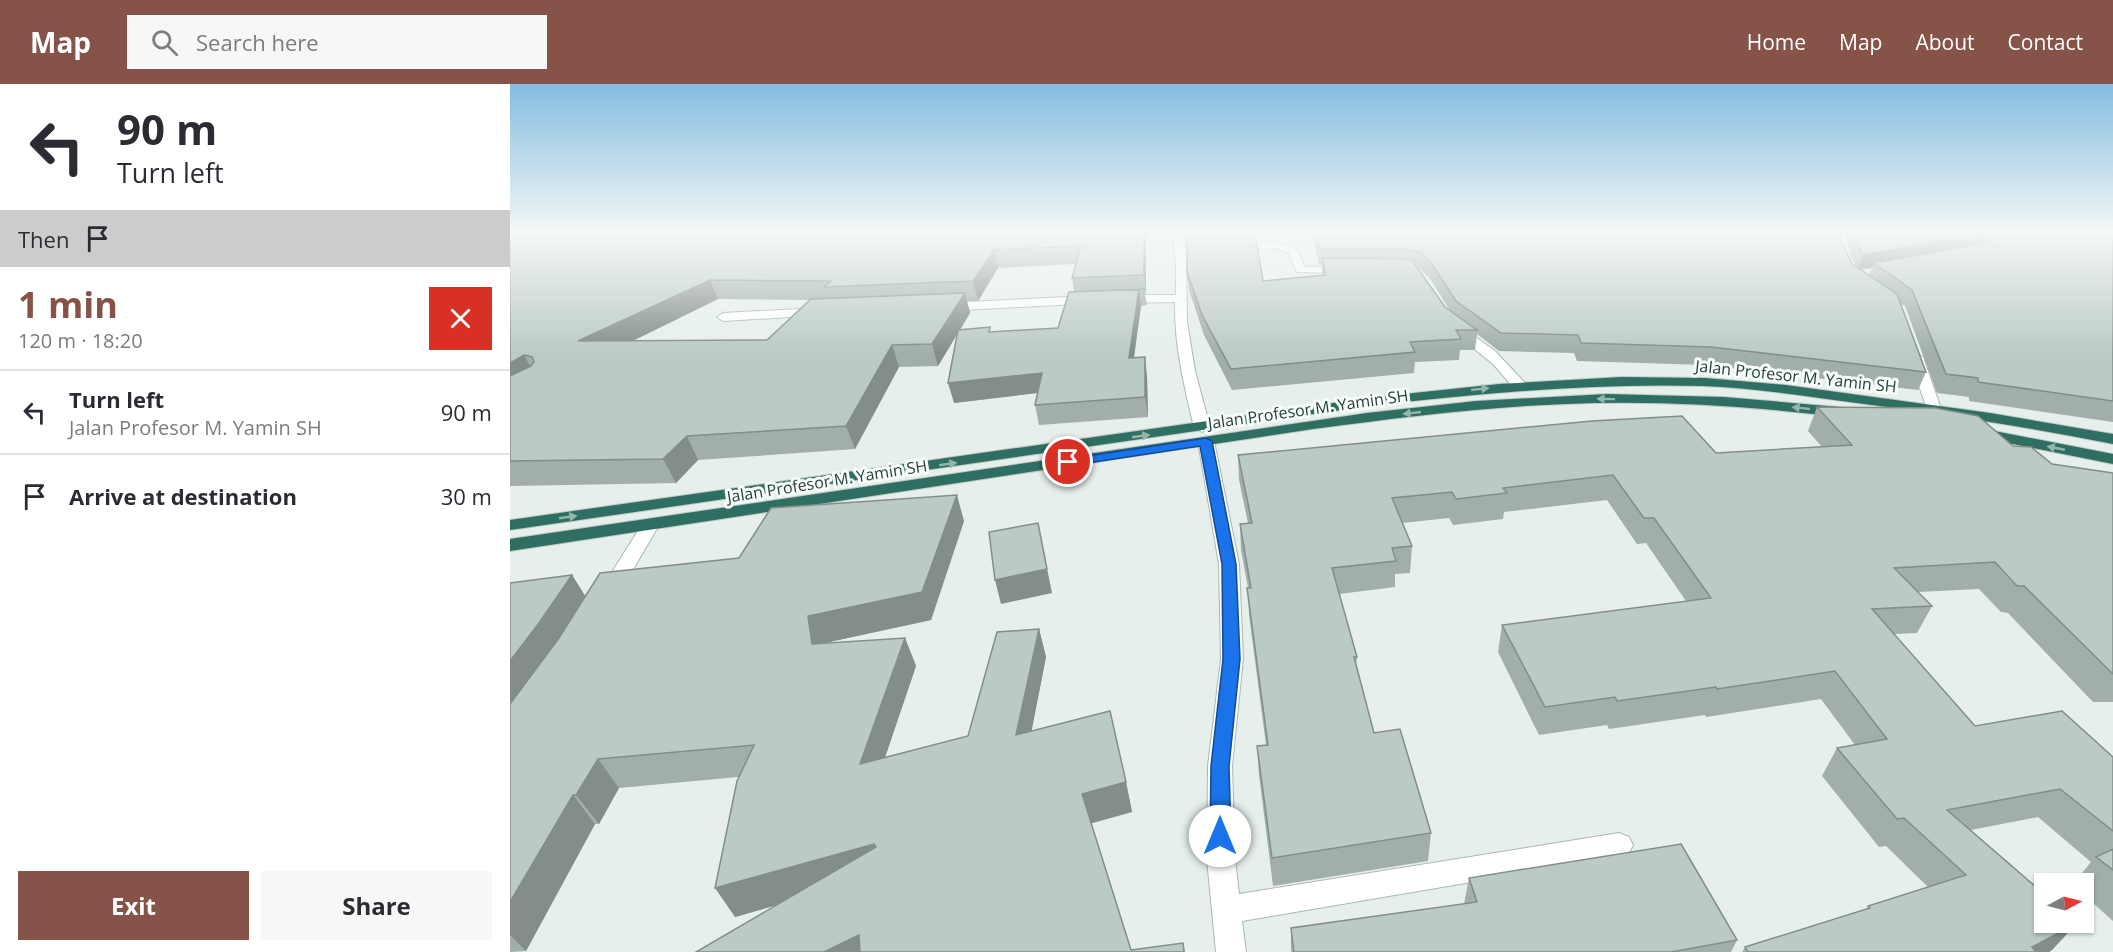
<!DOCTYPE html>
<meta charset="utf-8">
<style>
body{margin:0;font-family:"Open Sans",sans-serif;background:#f7f7f7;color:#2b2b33;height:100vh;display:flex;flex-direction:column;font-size:22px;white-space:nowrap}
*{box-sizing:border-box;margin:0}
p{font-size:20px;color:#7c7c81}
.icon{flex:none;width:33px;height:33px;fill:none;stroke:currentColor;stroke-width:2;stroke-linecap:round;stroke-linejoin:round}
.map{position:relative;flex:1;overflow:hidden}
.drawer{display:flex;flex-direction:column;background:#fff;width:510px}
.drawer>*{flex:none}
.top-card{background:#fff;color:#2b2b33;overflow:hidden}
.needle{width:39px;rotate:83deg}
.tools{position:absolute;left:1524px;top:789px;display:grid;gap:12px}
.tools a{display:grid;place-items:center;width:60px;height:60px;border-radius:0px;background:#fff;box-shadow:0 2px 4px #0004;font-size:30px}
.pin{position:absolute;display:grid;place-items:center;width:51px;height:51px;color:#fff;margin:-26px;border:3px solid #fff;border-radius:50%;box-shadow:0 2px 6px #0007}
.me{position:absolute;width:66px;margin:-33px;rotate:0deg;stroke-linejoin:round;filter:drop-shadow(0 0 4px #0008)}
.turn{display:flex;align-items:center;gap:21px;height:126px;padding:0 18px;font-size:27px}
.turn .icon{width:78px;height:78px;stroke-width:2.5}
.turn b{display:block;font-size:42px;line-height:51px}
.then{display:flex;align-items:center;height:57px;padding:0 18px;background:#0003;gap:12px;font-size:22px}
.round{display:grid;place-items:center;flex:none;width:63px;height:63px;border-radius:0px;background:#f7f7f7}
.headline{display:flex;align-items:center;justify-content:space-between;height:102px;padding:0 18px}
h1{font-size:36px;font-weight:700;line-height:45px;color:#855347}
.primary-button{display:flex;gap:12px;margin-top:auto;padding:12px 18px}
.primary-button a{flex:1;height:69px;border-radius:0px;background:#855347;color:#fff;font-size:24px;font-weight:700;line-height:69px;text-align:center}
.primary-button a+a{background:#f7f7f7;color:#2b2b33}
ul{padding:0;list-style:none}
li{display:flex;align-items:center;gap:18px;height:84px;padding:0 18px;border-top:2px solid #e1e1e2}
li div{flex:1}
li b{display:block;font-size:22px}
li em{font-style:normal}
header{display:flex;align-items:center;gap:36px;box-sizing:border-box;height:84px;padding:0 30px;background:#855347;color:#fff}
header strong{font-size:28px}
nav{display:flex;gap:33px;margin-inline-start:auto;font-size:21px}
.search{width:420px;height:54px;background:#f7f7f7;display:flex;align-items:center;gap:15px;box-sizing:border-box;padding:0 21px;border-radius:0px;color:#7c7c81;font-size:22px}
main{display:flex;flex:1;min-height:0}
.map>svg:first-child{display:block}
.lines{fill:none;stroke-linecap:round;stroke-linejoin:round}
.street-casing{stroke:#a8b8b2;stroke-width:2}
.highway-casing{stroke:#c2cac8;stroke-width:2}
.street{fill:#fff;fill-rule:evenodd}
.highway{fill:#2f6f62;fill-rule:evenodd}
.wall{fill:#a1aea9;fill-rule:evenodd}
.shaded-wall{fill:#838d89}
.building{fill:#bbcac4;stroke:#838d89;stroke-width:1.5}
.oneway{fill:#93b5ae}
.route{fill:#1a73e8;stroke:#114b97;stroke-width:1.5}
.labels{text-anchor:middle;stroke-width:6;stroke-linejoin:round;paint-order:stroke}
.street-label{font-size:16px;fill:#24423a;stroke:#f7fbf9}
</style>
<header>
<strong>Map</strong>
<div class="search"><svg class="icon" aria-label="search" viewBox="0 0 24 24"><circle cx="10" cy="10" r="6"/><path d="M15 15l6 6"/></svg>Search here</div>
<nav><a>Home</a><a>Map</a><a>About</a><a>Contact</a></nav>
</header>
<main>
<section class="drawer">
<div class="top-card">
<div class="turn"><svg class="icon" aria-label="left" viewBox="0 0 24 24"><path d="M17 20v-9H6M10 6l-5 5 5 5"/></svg><div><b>90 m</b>Turn left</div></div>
<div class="then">Then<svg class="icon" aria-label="arrive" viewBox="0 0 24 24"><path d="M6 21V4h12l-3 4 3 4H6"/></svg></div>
</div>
<div class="headline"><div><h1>1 min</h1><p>120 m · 18:20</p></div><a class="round" style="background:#d93025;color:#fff"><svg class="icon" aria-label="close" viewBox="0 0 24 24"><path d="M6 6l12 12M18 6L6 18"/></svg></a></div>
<ul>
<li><svg class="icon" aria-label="left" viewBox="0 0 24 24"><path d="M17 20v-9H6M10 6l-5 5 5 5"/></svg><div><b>Turn left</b><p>Jalan Profesor M. Yamin SH</p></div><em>90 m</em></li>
<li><svg class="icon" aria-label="arrive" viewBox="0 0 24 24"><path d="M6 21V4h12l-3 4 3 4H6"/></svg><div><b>Arrive at destination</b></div><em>30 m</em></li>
</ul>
<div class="primary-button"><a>Exit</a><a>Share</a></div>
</section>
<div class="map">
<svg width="1603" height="868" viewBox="0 0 1603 868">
<rect width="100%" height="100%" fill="#e6efeb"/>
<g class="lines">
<defs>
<path id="street" d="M663 148H673L675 164 766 158 786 164 795 183H835L841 186 835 189 787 188 778 168 765 164 676 170 677 238 685 287 700 343 692 348 684 343C674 302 664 260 665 218L613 219 607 215 613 211H666V183Z
M579 212 585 216 583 219 436 227 430 223 436 219Z
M309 224 313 225V231L213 237 207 233 213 229Z
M947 240 985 267 1014 298 1016 301 1014 304H1004L983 280 942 247 941 244Z
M1406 269 1413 273 1431 325 1429 328 1424 329 1417 325 1399 273Z
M696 352 704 357 729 480 733 575 722 682 725 775 729 810 1109 749 1119 753 1123 761 1119 769 1109 773 732 837 736 868H706L697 775 698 682 711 575 709 480 688 357Z
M140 436 146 437 149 441 111 506 108 511 101 513 94 511 91 506 134 437Z"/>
<path id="highway" d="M1112 293 1195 294 1276 301 1480 329 1603 350V360C1518 343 1433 330 1347 319 1296 312 1244 304 1193 302 1083 299 975 309 866 321L0 446V436L866 313 989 300Z
M1097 310 1214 313 1329 323 1337 328 1329 333C1238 322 1147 316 1056 320 971 323 887 334 803 345L0 467V455L857 329 966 317Z
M1469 344 1603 370V380L1463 352 1461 349Z"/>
</defs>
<use href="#street" class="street-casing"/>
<use href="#highway" class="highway-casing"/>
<use href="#street" class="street"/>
<use href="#highway" class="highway"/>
</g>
<path class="wall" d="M0 148H636V210H635L637 221 631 222 624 274 637 292 638 333 529 341 525 321 528 309 444 319 447 250 428 282 389 283 345 365 188 376 166 399 0 402ZM565 180 562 194 564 207 548 244 481 248 450 246 460 229 457 217H468L488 184ZM208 215 300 216 257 256 123 257Z
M675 148H743L753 197 812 191V181H809L802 148H1330L1331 156 1342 180 1346 183 1340 170 1336 148H1603V338L1459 317V313L1427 309 1395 222 1390 219 1416 288 1408 306 1195 281 1067 277 1064 269 989 267 967 250 965 266H950L949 276 905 278 904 289 722 306 694 251 679 206 677 188V161ZM907 183 909 184 921 196 940 227 935 223ZM1362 184 1359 191 1351 186Z
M1307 323 1503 362 1542 380 1603 389V618H1583L1498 529 1491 528 1469 505 1408 508 1422 522 1407 549 1384 550 1465 642 1603 673V837L1574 811V800H1563L1581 778 1528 733 1461 746 1567 839 1542 866 1539 868H1232L1235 863 1356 825 1358 822 1418 803 1376 762 1369 763 1312 692 1327 664 1345 661 1311 615 1196 633 1195 631 1099 645 1097 641 1029 651 988 568 992 541 1176 517 1136 459 1127 460 1097 416 994 428 993 435 943 441 939 434 892 439 902 462 900 489 885 490V503L829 510 847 573 846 582 864 649 921 749 918 777 763 802 749 691 747 662 756 661 739 531 738 504 731 466 730 440 738 439 729 396 728 371 1206 369 1312 363 1298 347Z
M454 437 421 536 310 560 395 554 406 582 375 673 458 652 529 545 536 573 521 647 616 698 622 728 581 739 621 866 673 859 675 868H186L267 821 225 833 228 693 109 704 89 740H85L16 867 0 868V499L62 491 75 512 229 474Z
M959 794 1227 856 1221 868H781V844L954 820Z"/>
<path class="shaded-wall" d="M634 148H636V210L634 191Z
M1480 148 1474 163 1364 179 1362 184 1347 186 1353 171Z
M484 166 488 184 468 217 463 197Z
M200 196 208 215 79 278 68 257Z
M629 205 631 222 621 293 619 274Z
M455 209 460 229 428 282 422 260Z
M382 261 389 283 345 365 336 342Z
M14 271 26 293 0 307V279Z
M635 273 637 292 638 333 635 313Z
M532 289 535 308 444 319 438 299Z
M177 352 188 376 166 399 153 375Z
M447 411 454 437 421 536 310 560H302L298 532Z
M528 439 542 509 491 520 485 496Z
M62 491 79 518 0 635V577Z
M529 545 536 573 515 681 506 651Z
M395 554 406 582 363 709 350 680Z
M88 675 109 704 89 740 66 711Z
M616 698 622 728 579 740 572 710Z
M63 711 85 740 16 867 0 851V818Z
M364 760 378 789 225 833 205 804Z
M1567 839 1542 866 1539 868H1518L1522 863Z
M349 851 358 868H314Z"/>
<path class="building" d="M0 148H634V191L562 194 571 162 484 166 463 197 314 203 321 197 200 196 68 257 257 256 301 215 455 209 422 260 382 261 336 342 177 352 153 375 0 377V292L21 282 24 278 22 273 14 271 0 279Z
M805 148H1330L1331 156 1342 180 1387 210 1416 288 1201 263 1071 259 1068 251 991 249 946 217 922 180 911 168 894 165H809Z
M1344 148H1477L1353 171 1346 155Z
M1481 148H1603V317L1468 298V294L1436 290 1402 206 1364 179 1481 158 1488 152Z
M745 150 753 197 816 191 812 174 901 175 935 223 967 246H946L951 255 900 258 905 268 721 285 692 231 677 188V155Z
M629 205 619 274 635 273V313L525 321 532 289 438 299 448 246 480 243 479 248 548 244 559 208 635 205Z
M1307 323 1425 324 1468 332 1503 362 1521 363 1542 380 1603 389V590L1514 502H1507L1485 478 1384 484 1422 522 1362 525 1465 642 1552 627 1603 673V747L1550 705 1437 726 1534 810V838L1567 839 1522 863 1526 868H1238L1235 863 1360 824 1358 822 1456 791 1394 734 1387 735 1327 664 1377 655 1325 587 1207 605 1206 603 1107 617 1105 613 1035 623 992 541 1201 514 1144 434H1134L1103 391 993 404 997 409 946 415 942 408 882 414 902 462 882 464 886 477 822 484 847 573H844L864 649 890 645 921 749 762 774 747 662 758 661 737 504H741L730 440 742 439 728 371 1082 337 1172 332 1206 369 1342 361Z
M447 411 412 508 298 532 302 560 395 554 350 680 458 652 487 548 529 545 506 651 600 627 616 698 572 710 621 866 673 859 674 868H350L349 851 314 868H186L366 763 364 760 205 804 227 697 244 661 88 675 66 711H63L0 818V620L49 554 90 489 229 474 261 424Z
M528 439 537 485 485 496 479 448Z
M62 491 29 539 0 577V499Z
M1171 760 1227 856 1161 868H784L781 844 967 818 959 794Z
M1603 765V786L1586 773Z"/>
<defs><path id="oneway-solid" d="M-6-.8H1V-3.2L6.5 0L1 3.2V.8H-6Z" transform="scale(1.5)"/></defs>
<g class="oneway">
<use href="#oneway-solid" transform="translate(970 305) rotate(-6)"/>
<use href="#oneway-solid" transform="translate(1096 315) rotate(-179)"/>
<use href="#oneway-solid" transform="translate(1291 324) rotate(-174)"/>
<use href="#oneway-solid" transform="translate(902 329) rotate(174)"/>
<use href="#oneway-solid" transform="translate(631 352) rotate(-8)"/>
<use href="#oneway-solid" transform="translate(1546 364) rotate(-169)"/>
<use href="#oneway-solid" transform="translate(438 380) rotate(-8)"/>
<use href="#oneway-solid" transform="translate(58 433) rotate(-8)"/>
</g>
<linearGradient id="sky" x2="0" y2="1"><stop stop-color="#84bce0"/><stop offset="0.55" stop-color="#f4f8f6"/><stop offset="1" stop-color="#f4f8f6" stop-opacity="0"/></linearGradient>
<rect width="1603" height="270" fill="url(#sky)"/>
<path class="route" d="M696 354 702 357 726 480 730 575 719 682 721 752 718 758 710 761 703 758 700 752 701 682 713 575 712 480 690 362 558 382 552 378 558 375Z"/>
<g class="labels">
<g class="street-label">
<text transform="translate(1286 292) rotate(6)" y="6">Jalan Profesor M. Yamin SH</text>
<text transform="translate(798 325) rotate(-8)" y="6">Jalan Profesor M. Yamin SH</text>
<text transform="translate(317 397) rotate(-9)" y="6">Jalan Profesor M. Yamin SH</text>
</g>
</g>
</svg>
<div class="tools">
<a><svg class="needle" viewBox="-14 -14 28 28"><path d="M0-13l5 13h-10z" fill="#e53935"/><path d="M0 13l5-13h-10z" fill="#7c7c81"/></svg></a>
</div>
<div class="pin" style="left:558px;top:378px;background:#d93025"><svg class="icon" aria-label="arrive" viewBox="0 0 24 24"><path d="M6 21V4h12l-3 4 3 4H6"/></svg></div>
<svg class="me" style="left:710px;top:752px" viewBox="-20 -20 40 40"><circle r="19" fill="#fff"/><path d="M0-13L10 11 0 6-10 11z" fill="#1a73e8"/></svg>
</div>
</main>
